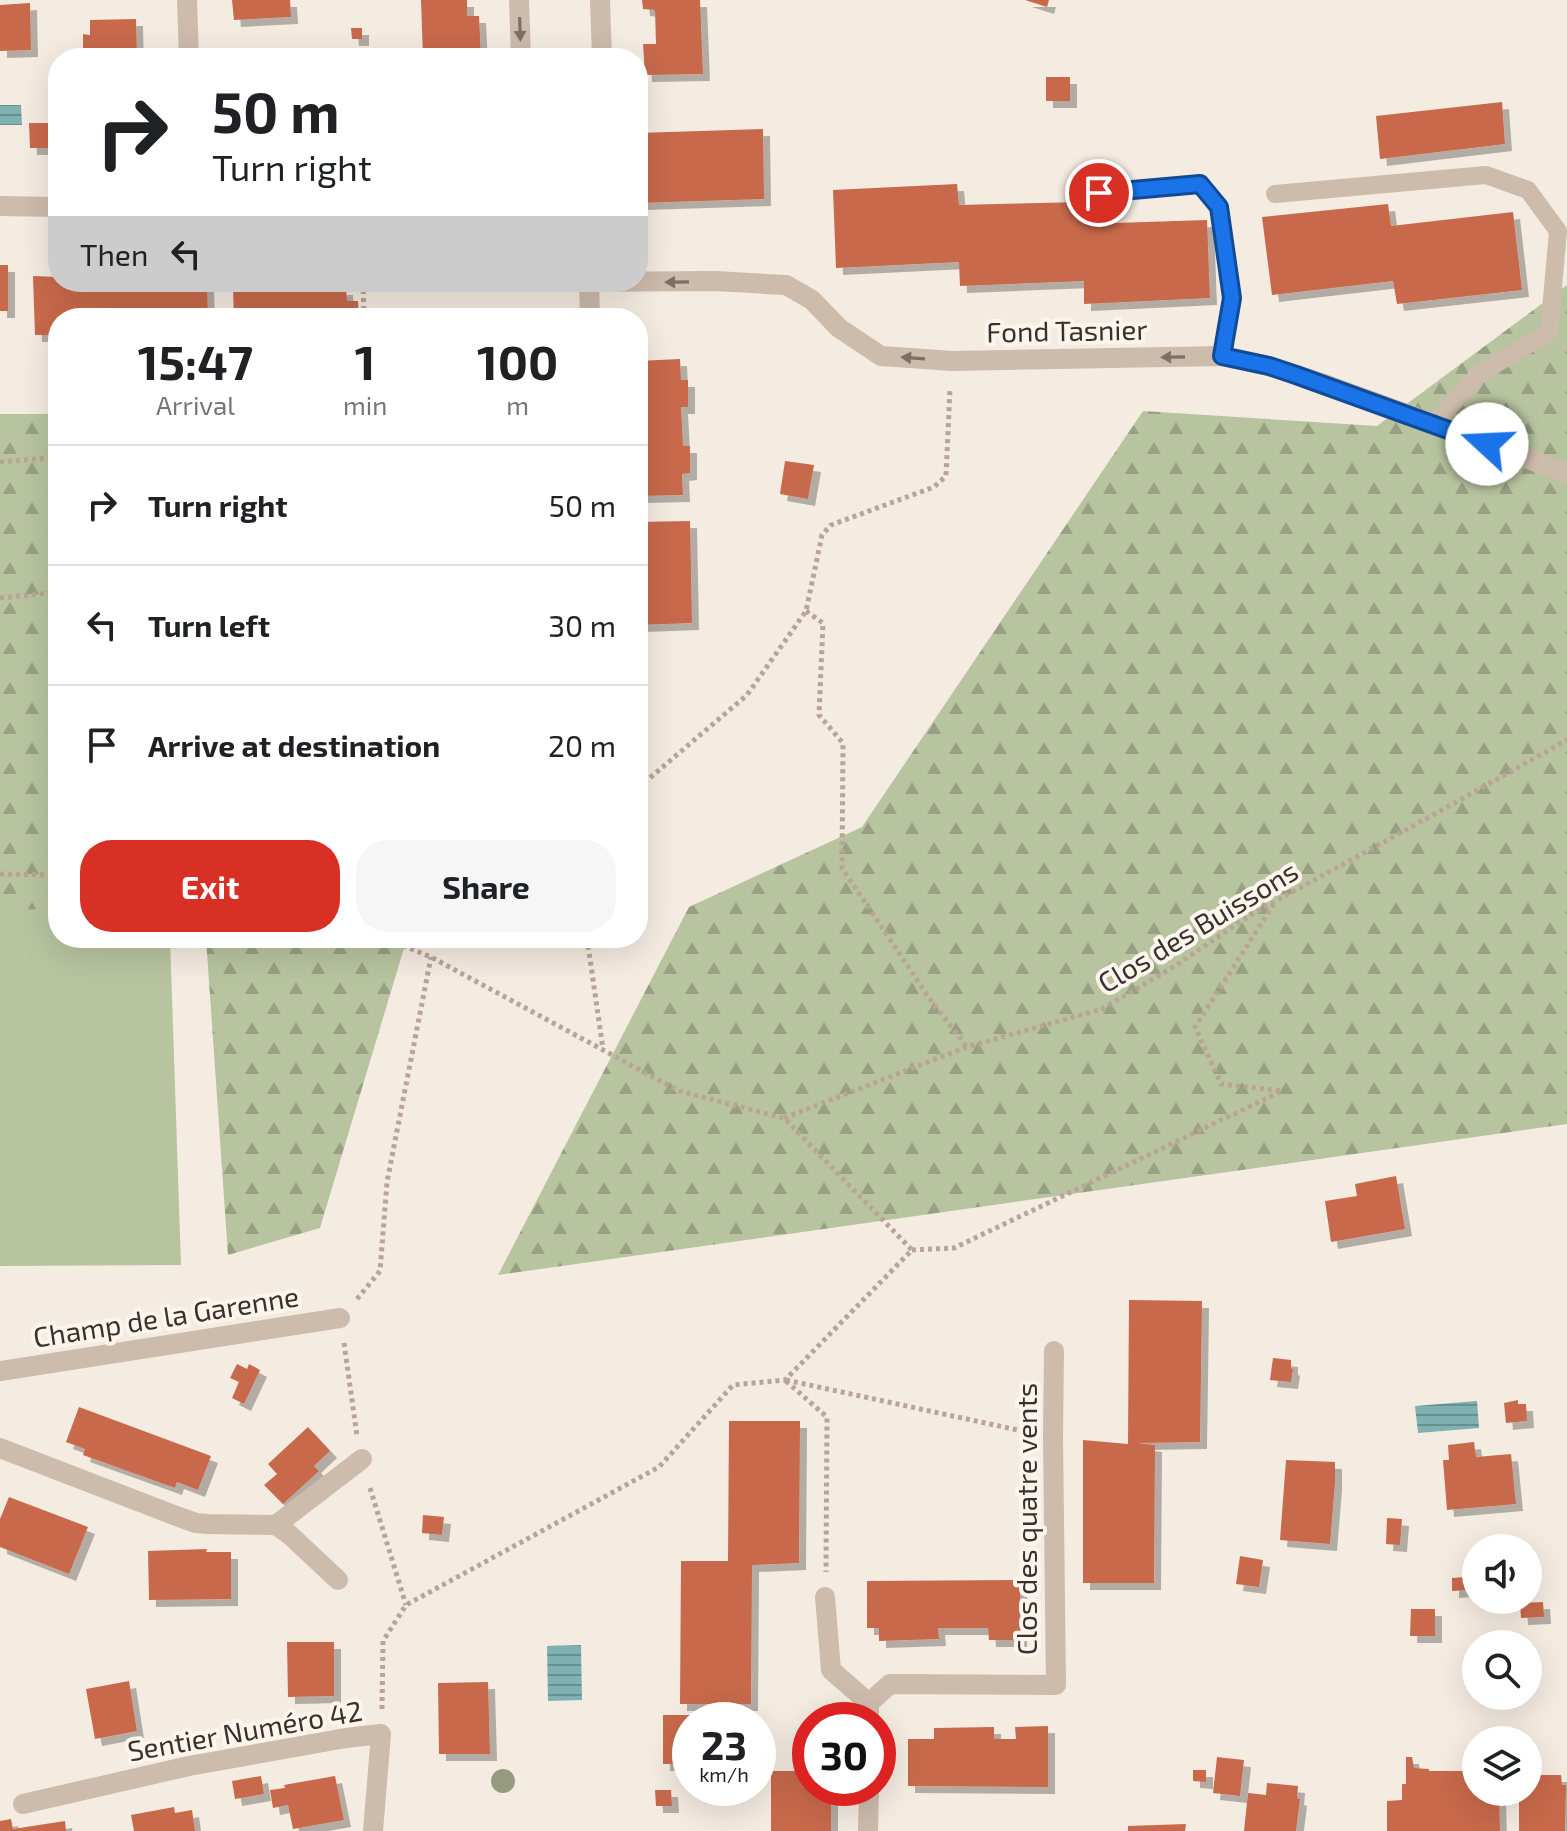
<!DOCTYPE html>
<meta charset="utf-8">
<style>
body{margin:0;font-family:"Exo 2",sans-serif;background:#f6f6f6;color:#202124;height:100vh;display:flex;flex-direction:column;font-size:30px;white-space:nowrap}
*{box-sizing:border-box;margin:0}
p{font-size:26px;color:#757577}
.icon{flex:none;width:44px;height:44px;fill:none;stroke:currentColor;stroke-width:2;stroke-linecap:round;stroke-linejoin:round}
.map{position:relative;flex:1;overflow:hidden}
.side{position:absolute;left:48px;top:308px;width:600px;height:640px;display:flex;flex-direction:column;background:#fff;border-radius:32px;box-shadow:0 8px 32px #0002}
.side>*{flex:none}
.guide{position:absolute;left:48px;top:48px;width:600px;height:244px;border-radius:32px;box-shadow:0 8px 32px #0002;background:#fff;color:#202124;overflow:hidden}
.controls{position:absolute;left:1462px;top:1534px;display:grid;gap:16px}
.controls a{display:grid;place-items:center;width:80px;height:80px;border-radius:50%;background:#fff;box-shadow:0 8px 32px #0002;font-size:40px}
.speed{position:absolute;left:672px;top:1702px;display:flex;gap:16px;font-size:40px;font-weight:700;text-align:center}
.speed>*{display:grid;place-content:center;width:104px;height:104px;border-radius:50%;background:#fff;box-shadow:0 8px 32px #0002;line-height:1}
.speed small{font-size:20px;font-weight:400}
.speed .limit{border:12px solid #d22;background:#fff;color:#111}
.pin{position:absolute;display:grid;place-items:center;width:68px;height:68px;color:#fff;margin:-34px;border:4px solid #fff;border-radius:50%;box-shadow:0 2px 8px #0007}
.me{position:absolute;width:88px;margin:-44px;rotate:290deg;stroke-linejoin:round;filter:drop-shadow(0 0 6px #0008)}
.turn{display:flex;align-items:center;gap:28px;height:168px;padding:0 32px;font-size:36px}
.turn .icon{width:104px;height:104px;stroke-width:2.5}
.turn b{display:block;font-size:56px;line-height:68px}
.then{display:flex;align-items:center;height:76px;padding:0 32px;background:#0003;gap:16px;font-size:30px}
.eta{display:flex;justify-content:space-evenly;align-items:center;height:136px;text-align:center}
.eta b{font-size:48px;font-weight:700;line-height:56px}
.cta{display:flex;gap:16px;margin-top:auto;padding:16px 32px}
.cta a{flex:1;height:92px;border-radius:32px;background:#d93025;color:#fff;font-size:32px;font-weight:700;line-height:92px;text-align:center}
.cta a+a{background:#f6f6f6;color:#202124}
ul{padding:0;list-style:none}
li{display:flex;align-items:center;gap:24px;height:120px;padding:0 32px;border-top:2px solid #e0e0e0}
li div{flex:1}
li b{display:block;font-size:30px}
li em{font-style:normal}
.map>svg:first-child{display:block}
.forest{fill:url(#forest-firs)}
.pitch{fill:#b8c4a0}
.water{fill:url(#water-rules)}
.building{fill:#c8694b;filter:url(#shadow)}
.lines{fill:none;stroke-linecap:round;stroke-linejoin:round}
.path{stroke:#b9a596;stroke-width:5;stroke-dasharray:4 4;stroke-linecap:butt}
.lane{stroke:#cdbbac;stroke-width:18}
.street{stroke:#cdbbac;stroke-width:20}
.tree{fill:#969b7f}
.oneway{fill:#7d6f65}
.route-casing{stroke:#114b97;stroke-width:20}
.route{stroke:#1a73e8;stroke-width:14}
.labels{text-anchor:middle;stroke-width:8;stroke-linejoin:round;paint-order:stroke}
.street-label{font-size:28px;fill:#3b302b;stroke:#fbf5ee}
</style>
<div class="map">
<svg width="1567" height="1831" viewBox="0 0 1567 1831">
<defs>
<pattern id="forest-firs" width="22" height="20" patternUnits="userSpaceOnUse" patternTransform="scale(2)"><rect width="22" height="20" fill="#b8c4a0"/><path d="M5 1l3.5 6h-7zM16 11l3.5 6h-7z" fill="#97a083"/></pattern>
<pattern id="water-rules" width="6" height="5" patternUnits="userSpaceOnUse" patternTransform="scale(2)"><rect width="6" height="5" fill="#7fb0b2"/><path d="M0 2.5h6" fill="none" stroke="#699091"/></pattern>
<filter id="shadow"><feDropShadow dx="7" dy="7" stdDeviation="0" flood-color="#0004"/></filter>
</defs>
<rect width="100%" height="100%" fill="#f4ebe1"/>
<path class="forest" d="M1567 285V1124L498 1275 689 907 862 827 1143 411 1377 426Z
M0 414H58V914H0Z
M206 938H407L320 1228 228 1255Z"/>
<path class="pitch" d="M58 908V938H170L181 1265 0 1266V911Z"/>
<path class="water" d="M0 105H21L22 125H0Z
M1477 1401 1479 1428 1418 1433 1415 1406Z
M581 1645 582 1700 548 1701 547 1646Z"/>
<path class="building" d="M232 0H290L291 17 234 20Z
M421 0H467V16H479L481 58H423Z
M642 0H700L703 74 645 75 643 44H656L655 10 643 9Z
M1025 0H1049L1047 7Z
M30 3 31 50 0 51V5Z
M136 19 137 58H83V34L90 35V20Z
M351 28H362V39H352Z
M1046 77H1070V101H1046Z
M1502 102 1505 144 1380 159 1376 116Z
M29 123H48L49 148H30Z
M763 129 764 199 638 203V133Z
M957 184 959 205 1082 202 1084 224 1207 220 1210 298 1084 304V281L960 286 959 262 836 268 833 190Z
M1388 204 1391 226 1513 212 1522 290 1397 304 1393 281 1272 295 1262 217Z
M0 265H8V311H0Z
M33 276 58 277V282H65L66 289H87L88 282H147V289H176V282H207L208 318H58V335H35Z
M246 282H305L306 288H346L347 301H358L359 318H234L233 289 245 288Z
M680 359 681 380H688V407H681L683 446H690V473L682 474 683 495 638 496V361Z
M785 461 814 465 808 499 780 494Z
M690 521 692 623 638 625V596H641V583H638V564H640L638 522Z
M1396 1176 1405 1229 1331 1242 1325 1201 1357 1196 1355 1184Z
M1129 1300 1202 1301 1200 1442 1137 1443 1155 1445 1154 1583H1083V1440L1128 1444Z
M1273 1358 1291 1360V1368L1293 1369 1291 1382 1270 1380Z
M237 1364 247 1369 249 1364 260 1370 244 1404 232 1398 239 1382 230 1378Z
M1518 1400V1404H1526L1527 1421 1506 1423 1504 1403Z
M79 1407 211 1456 198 1490 177 1482 175 1488 83 1455 85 1449 66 1442Z
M729 1421H800L799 1563 752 1565 751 1704H680L681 1561H728Z
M308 1427 330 1451 314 1466 319 1471 283 1504 264 1485 277 1474 268 1464Z
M1474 1442 1476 1457 1511 1454 1516 1504 1447 1510 1443 1460H1449L1448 1445Z
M1286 1460 1335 1462V1483L1330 1544 1280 1540Z
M9 1497 88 1527 69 1574 0 1547V1519Z
M423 1515 444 1517 442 1535 422 1533Z
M1387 1518 1402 1519 1400 1545 1386 1544Z
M207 1549 206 1552H231V1599L149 1600 148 1551Z
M1240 1556 1263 1560 1259 1587 1236 1584Z
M1466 1577 1467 1590 1452 1591V1578Z
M1020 1580V1640H989L988 1628H938L939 1639 879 1641V1628H867V1581Z
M1543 1602 1544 1617 1521 1618 1520 1603Z
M1411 1609H1435V1636H1410Z
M287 1642H334V1696L288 1697Z
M129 1681 137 1731 95 1739 86 1689Z
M488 1682 490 1754H439L438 1683Z
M663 1715H699V1720H690V1764H663Z
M1048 1726V1787L908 1786V1739H934V1728L994 1727V1739H1016L1015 1727Z
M1217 1757 1244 1760 1240 1796 1213 1793Z
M1406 1757H1412L1414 1768 1429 1769V1771H1476V1792H1499L1500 1831H1387V1801L1402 1800V1784H1406Z
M1193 1770H1206V1782L1193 1781Z
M771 1771H810V1788H831V1831H771Z
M1528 1775H1561L1562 1785H1566L1565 1831H1519V1792H1528Z
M261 1776 264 1794 235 1799 232 1781Z
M335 1776 344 1820 293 1829 288 1805 273 1808 270 1790 285 1788 284 1785Z
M1267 1783 1298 1786 1297 1798 1300 1799 1296 1831H1244L1248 1793 1266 1795Z
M655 1790H671L672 1806H656Z
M174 1807 175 1813 192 1810 195 1831H134L131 1815Z
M11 1819 13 1829 65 1821 66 1831H0V1821Z
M1186 1824 1185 1831H1128V1826Z"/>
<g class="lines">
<path class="path" d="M363 282 364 318
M0 462 58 457
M0 598 58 592
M806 611 823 623 819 715 843 743 842 868 929 998 967 1047
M638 788 747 695 806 611 822 535 831 525 934 487 946 476 950 388
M0 874 58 875
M587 938 603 1049
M784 1118 967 1047 1102 1009 1175 966 1252 914 1433 815 1567 740
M912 1250 954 1248 1282 1091 1221 1084 1195 1027 1275 902
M357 1299 380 1271 387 1182 431 957
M344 1343 357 1436
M786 1380 1027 1432
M786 1381 827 1417 826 1572
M370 1488 406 1605
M382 1709 383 1641 406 1605 659 1467 733 1385 785 1380 912 1250 784 1118 679 1091 431 957 385 938"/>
<path class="lane" d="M1099 193 1200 184 1219 207 1232 298 1222 356
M1275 194 1486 175 1528 190 1558 231 1549 332 1479 374 1434 424"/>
<path class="street" d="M187 0 189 58
M519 0 521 58
M600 0 602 58
M0 206 58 207
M574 282 715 281 786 285 812 300 839 328 881 356 952 361 1222 356 1269 366 1324 384 1567 473
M589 282 590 318
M0 1371 340 1318
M0 1448 179 1517 196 1523 207 1524 276 1525 362 1459
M276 1525 290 1535 338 1580
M825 1597 831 1670 869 1703
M869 1720V1703L890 1684 1056 1685 1053 1437 1054 1351
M23 1804 189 1766 346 1738 381 1734 373 1831
M868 1831 869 1788"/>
</g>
<circle class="tree" cx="503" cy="1781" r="12"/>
<defs><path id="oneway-solid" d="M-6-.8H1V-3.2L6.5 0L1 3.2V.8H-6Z" transform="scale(2)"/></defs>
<g class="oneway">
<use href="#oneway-solid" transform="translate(520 29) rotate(88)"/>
<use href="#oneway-solid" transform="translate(677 282) rotate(179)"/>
<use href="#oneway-solid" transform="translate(1173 357) rotate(179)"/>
<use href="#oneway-solid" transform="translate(913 358) rotate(-176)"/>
</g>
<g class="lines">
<defs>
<path id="route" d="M1099 193 1200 184 1219 207 1232 298 1222 356 1269 366 1296 375 1487 444"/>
</defs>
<use href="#route" class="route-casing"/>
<use href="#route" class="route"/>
</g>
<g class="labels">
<g class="street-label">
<text transform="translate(1067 331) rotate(-1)" y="10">Fond Tasnier</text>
<text transform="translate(1198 927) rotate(-31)" y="10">Clos des Buissons</text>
<text transform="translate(166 1317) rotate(-9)" y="10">Champ de la Garenne</text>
<text transform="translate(1027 1519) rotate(-90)" y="10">Clos des quatre vents</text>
<text transform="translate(245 1731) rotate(-10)" y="10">Sentier Numéro 42</text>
</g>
</g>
</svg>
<div class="controls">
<a><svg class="icon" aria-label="sound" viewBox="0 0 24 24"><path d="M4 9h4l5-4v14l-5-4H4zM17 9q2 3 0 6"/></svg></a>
<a><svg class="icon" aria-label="search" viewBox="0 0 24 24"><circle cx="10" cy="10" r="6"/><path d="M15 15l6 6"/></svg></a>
<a><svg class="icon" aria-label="layers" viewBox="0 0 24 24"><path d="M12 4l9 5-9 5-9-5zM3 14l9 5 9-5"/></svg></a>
</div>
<div class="speed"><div>23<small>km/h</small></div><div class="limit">30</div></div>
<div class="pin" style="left:1099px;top:193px;background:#d93025"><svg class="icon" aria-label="arrive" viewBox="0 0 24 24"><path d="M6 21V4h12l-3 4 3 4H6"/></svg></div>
<svg class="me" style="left:1487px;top:444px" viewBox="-20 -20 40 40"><circle r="19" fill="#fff"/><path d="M0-13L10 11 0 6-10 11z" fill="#1a73e8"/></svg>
<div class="guide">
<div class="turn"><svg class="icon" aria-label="right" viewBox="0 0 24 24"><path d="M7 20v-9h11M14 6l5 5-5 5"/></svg><div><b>50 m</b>Turn right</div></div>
<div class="then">Then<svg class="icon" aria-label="left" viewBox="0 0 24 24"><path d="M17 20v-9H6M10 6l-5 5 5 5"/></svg></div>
</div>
<section class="side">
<div class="eta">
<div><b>15:47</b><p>Arrival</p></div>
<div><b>1</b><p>min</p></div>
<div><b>100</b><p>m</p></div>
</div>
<ul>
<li><svg class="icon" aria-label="right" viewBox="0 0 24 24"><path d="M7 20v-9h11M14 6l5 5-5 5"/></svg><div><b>Turn right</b></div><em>50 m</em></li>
<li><svg class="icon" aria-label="left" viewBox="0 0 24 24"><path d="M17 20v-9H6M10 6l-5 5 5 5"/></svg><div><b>Turn left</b></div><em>30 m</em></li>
<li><svg class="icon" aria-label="arrive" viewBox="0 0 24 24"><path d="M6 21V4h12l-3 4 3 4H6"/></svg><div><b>Arrive at destination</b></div><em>20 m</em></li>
</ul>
<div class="cta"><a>Exit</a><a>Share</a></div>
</section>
</div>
